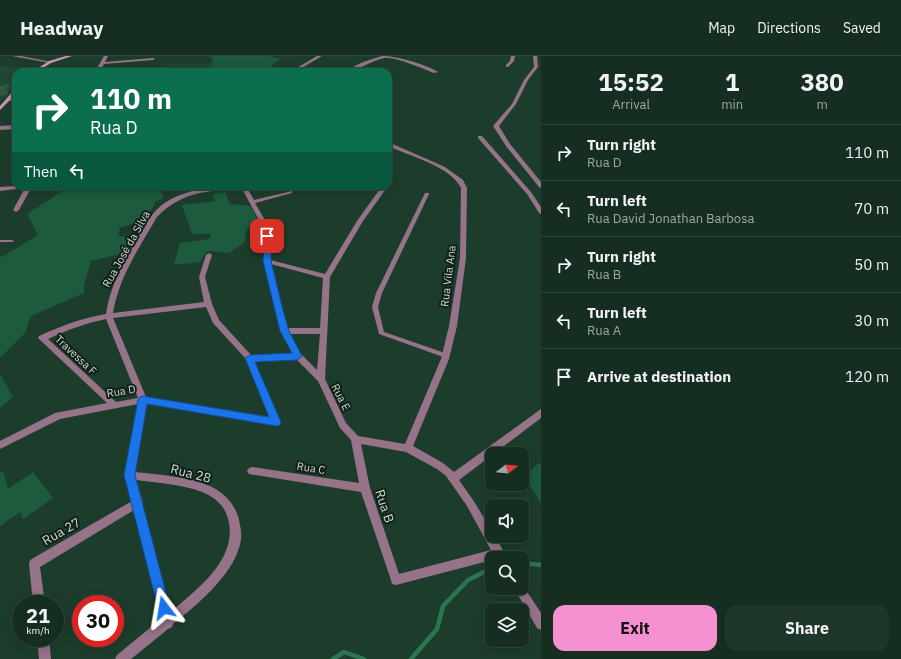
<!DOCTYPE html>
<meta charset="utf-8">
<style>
body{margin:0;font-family:"IBM Plex Sans",sans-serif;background:#1f362a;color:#f1f3f6;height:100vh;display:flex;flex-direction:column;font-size:15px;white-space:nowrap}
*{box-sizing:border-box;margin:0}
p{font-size:13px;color:#9ea8a5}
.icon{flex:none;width:22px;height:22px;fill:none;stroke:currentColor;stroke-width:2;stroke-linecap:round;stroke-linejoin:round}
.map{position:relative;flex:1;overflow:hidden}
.panel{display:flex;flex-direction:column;background:#162e21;width:360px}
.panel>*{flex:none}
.guide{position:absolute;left:12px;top:12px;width:380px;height:122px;border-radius:12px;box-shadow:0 2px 10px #0003,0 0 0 1px #354a3f;background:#0b6e4f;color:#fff;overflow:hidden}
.needle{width:26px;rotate:74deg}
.controls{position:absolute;left:485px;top:391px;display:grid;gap:8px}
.controls a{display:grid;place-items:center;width:44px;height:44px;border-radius:8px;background:#162e21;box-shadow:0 2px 10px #0003,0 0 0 1px #354a3f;font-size:20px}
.speed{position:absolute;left:12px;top:539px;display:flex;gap:8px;font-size:20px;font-weight:700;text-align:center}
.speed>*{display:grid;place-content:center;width:52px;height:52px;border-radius:50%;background:#162e21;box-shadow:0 2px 10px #0003,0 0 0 1px #354a3f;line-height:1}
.speed small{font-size:10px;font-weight:400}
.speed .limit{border:6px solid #d22;background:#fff;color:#111}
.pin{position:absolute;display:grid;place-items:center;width:34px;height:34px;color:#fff;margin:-17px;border-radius:8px;box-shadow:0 2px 6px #0006}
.me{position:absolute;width:44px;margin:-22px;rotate:346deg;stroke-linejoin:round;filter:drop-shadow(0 0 3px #0008)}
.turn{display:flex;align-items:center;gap:14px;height:84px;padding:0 12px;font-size:18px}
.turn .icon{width:52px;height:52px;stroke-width:2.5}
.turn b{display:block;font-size:28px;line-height:34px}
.then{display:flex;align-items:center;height:38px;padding:0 12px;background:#0003;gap:8px;font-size:15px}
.eta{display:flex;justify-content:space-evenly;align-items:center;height:68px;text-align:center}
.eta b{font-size:24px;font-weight:700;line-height:28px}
.action{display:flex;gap:8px;margin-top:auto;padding:8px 12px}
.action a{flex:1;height:46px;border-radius:12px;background:#f590d1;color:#111;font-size:16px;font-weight:700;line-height:46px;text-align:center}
.action a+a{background:#1f362a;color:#f1f3f6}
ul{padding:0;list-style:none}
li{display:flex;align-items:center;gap:12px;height:56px;padding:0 12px;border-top:1px solid #354a3f}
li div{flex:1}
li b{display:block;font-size:15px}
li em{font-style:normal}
header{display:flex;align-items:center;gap:24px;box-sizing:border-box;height:56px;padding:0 20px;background:#162e21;border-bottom:1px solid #354a3f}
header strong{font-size:19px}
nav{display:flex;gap:22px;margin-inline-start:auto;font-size:14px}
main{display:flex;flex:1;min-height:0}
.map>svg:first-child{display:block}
.built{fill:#1f4733}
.green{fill:#1c5b3e}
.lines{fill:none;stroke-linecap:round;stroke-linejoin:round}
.stream{stroke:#2b7652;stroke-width:4.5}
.building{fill:#365645}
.lane{fill:#967388;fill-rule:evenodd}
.street{fill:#967388;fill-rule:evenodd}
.secondary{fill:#cc94b6;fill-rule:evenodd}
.route{fill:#1a73e8;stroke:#114b97}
.labels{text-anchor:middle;stroke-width:4;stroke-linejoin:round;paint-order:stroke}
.street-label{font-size:11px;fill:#cadcd1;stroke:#132019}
.near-street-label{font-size:13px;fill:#cadcd1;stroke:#132019}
</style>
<header>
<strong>Headway</strong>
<nav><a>Map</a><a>Directions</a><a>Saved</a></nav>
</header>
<main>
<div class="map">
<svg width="541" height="603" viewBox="0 0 541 603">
<rect width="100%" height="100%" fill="#1d3d2c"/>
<path class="built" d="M166 7H212L211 16H148L167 13Z
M0 10 30 12 27 16H16V25L9 27 15 30 10 37 0 46Z"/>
<path class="green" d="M210 0H268L281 3 270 10 289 14 286 16H273L262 12 243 16H211L213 2 208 1Z
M70 130H162L160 134 164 142 155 146 148 162 120 172 118 180 138 181 130 196 91 205 84 229V237L31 260 25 277 0 302V200L2 201 38 179 27 158Z
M225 136 230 148 251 150 260 169 249 171 245 178V186L229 197 207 195 200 206 174 209 180 187 209 183 211 178H192L182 149 215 145 213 138Z
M0 318 13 341 0 352Z
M539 407 541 408V447L524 420Z
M3 415 8 433 33 416 53 442 23 463 20 456 0 470V417Z"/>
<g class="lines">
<path class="stream" d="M522 507 541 509
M333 603 344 596 364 603
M411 603 437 573 443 550 468 524 492 512"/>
</g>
<path class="building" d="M9 28 10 31H7L8 38 0 40V30Z"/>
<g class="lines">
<path class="lane" d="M425 137H429V138L382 237 378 251 384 276 448 298 449 300 448 302H446L379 278 372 251 376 237Z
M0 184H12L14 185 12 186H0Z"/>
<path class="street" d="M12 0H21L52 6 50 7Z
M104 0H108L105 6 153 2 155 3 153 4 104 8 99 16H95Z
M317 0H322L295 16H290Z
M382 0C397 0 425 8 438 16L434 17C424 13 393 0 384 2 370 5 356 16 343 16L363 6Z
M511 0H515L514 5 508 11H506V9L510 5Z
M533 0H537L538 11 528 24 516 48 499 70 510 88 541 126V132L539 131 506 90 493 70 512 48 524 24 534 11Z
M16 41V43L9 45 7 44Z
M16 69V73L0 74V70Z
M478 80H482L531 136 541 151V158L539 157 527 138 478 82Z
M388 86 445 111 463 124 467 132 466 202 457 270 449 303 413 390 443 407 454 416 541 353V362L459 424 473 444 492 475V480H495L507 502H492V504L396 529 392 528 391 524 361 436 249 418 247 415 249 412 252 411 359 427 351 384 340 372 318 325 296 303 254 305 280 366 279 369 276 370 147 348 135 416C160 419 187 420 210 430 224 437 233 446 238 460 240 468 242 476 241 484 235 518 198 548 173 568L172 571 168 573 131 603H115L117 599 161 563 134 454 40 511 45 548H33L29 508 30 504 132 445 125 419 138 348 60 363 0 393V385L55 357 107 347 38 282 39 280C61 270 82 262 106 258 110 233 118 217 130 196 137 184 143 169 152 159 173 132 215 130 246 130L254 144 292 135V137L255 147 269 171 270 204 325 218 357 165 382 130H388L363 165 330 221 325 323 346 367 358 380 405 388 441 303 449 270 460 202 461 132C450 110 410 100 388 90ZM241 131 263 171 264 205 280 275 292 297 251 299 219 264 212 248 205 221 212 199 209 197 206 199 199 221 204 246 113 257C119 221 139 192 157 161 168 149 184 140 200 137 213 134 227 134 241 131ZM271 208 323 222 320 272H287ZM206 251 213 267 246 303 270 361 146 341 113 262ZM106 263 138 342 116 346 48 283C67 274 86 267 106 263ZM289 278H320L317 314 301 298ZM361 388 406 396 437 413 446 420 467 450 491 494 399 518 370 432ZM136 424C158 427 181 428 202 436 215 441 225 450 228 463 239 503 197 533 171 556L142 447 143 446Z
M388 107 390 108 391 111 388 113Z
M16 130H32L19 154 16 156 13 154 25 132 0 135V131Z
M522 528 541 557V574L537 572 514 532H522Z
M37 582H49L51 603H39Z"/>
<path class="secondary" d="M66 0H72L51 7 37 16H32L49 5Z
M14 34H16V38L0 54V50Z"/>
</g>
<path class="route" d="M265 178H267L271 180V205L283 254 289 275 302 300 298 304 255 306 281 366 280 369 276 370 147 348 135 419 170 552 169 556 164 558 160 556 158 552 124 419 138 344 140 341 143 340 269 361 245 302 250 299 292 297 280 275 263 205Z"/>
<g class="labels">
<g class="street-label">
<text transform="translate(126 193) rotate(-61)" y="4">Rua José da Silva</text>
<text transform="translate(448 220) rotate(-83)" y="4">Rua Vila Ana</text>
<text transform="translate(76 299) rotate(43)" y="4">Travessa F</text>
<text transform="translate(121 335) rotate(-9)" y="4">Rua D</text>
<text transform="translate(341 341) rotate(63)" y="4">Rua E</text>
<text transform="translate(311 412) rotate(9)" y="4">Rua C</text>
</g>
<g class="near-street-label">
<text transform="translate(191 417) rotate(14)" y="5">Rua 28</text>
<text transform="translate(385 450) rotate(72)" y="5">Rua B</text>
<text transform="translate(61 475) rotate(-30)" y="5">Rua 27</text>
</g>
</g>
</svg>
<div class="controls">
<a><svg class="needle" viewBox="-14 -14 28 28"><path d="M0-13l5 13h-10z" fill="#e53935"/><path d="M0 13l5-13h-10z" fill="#9ea8a5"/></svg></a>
<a><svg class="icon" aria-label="sound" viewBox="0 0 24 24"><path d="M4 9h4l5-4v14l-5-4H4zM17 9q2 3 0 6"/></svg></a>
<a><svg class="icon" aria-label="search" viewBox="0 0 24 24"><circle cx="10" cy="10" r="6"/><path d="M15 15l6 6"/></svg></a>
<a><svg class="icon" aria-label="layers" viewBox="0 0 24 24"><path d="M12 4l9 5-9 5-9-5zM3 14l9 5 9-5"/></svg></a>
</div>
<div class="speed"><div>21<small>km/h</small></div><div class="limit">30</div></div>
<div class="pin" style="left:267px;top:180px;background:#d93025"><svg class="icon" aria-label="arrive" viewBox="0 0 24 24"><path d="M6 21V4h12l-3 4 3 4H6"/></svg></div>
<svg class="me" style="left:164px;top:552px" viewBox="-20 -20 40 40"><path d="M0-17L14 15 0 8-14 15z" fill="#1a73e8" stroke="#fff" stroke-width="4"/></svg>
<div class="guide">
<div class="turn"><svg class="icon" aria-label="right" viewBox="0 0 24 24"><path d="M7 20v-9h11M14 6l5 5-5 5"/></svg><div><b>110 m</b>Rua D</div></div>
<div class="then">Then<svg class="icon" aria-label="left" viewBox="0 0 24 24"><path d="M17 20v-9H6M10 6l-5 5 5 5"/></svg></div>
</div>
</div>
<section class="panel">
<div class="eta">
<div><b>15:52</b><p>Arrival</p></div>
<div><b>1</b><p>min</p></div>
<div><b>380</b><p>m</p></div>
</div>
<ul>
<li><svg class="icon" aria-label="right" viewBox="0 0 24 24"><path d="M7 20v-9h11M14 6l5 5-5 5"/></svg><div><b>Turn right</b><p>Rua D</p></div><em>110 m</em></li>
<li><svg class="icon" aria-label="left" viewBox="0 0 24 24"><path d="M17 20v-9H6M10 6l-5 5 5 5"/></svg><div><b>Turn left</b><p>Rua David Jonathan Barbosa</p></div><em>70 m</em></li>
<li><svg class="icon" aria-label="right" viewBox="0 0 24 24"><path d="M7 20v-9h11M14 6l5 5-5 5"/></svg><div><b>Turn right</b><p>Rua B</p></div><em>50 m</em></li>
<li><svg class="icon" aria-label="left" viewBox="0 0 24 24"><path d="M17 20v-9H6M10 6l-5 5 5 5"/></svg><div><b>Turn left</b><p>Rua A</p></div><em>30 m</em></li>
<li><svg class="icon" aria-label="arrive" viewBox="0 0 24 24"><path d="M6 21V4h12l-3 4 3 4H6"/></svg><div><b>Arrive at destination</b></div><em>120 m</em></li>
</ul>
<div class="action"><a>Exit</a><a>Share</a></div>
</section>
</main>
